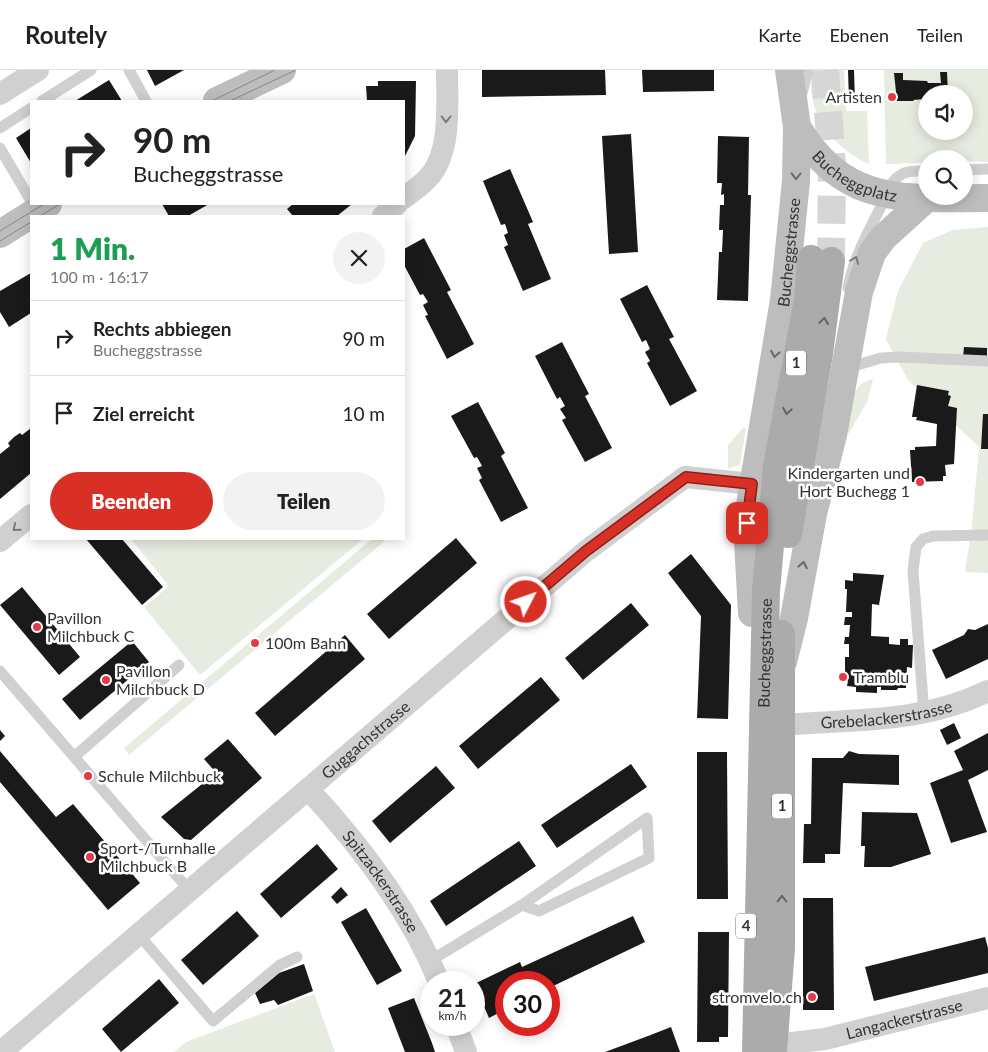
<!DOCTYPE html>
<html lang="de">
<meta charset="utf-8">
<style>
body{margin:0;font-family:Lato,sans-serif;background:#f2f2f2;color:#222;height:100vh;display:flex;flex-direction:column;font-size:19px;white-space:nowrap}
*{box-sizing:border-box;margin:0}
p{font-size:16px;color:#767676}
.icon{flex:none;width:28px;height:28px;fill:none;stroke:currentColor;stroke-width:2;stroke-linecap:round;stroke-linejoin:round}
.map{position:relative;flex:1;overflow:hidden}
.sheet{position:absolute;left:30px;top:145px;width:375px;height:325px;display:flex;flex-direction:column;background:#fff;border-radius:0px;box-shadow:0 2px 12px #0003}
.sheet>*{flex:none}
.hud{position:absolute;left:30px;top:30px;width:375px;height:105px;border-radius:0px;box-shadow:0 2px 12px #0003;background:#fff;color:#222;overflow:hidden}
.buttons{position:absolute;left:918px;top:15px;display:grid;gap:10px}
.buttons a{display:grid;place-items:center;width:55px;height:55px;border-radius:50%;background:#fff;box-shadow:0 2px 12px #0003;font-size:25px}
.speed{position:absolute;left:420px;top:901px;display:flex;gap:10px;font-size:25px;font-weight:700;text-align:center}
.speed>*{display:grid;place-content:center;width:65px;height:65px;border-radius:50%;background:#fff;box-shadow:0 2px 12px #0003;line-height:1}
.speed small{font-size:12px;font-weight:400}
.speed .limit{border:8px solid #d22;background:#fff;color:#111}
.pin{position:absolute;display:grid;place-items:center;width:42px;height:42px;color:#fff;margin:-21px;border-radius:10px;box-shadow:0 2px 8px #0006}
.me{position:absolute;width:55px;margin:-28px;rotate:49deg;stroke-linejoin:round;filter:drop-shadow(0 0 4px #0008)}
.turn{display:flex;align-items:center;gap:18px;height:105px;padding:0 20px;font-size:22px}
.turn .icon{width:65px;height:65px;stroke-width:2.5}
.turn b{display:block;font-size:35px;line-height:42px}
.round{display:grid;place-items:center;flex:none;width:52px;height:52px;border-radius:26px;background:#f2f2f2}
.overview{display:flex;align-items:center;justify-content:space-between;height:85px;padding:0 20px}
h1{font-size:30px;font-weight:800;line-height:38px;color:#1e9e55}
.button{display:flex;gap:10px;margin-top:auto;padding:10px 20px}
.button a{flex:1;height:58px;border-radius:30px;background:#d93025;color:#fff;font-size:20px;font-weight:800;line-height:58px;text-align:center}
.button a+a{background:#f2f2f2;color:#222}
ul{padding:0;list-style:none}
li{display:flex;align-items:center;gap:15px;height:75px;padding:0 20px;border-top:1px solid #e0e0e0}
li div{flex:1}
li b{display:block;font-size:19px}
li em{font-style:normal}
header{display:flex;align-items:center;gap:30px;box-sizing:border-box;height:70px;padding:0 25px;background:#fff;border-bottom:1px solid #e0e0e0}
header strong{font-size:24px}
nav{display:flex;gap:28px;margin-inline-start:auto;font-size:18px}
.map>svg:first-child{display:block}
.green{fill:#e6ecdf;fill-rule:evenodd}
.building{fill:#1a1a1a}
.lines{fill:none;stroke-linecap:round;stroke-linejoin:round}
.primary-tunnel{stroke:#d6d6d6;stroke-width:28;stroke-dasharray:28 14;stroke-linecap:butt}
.lane{stroke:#d0d0d0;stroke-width:11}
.street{stroke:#d0d0d0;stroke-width:22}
.secondary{stroke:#bdbdbd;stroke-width:28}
.primary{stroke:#ababab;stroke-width:28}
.tram{stroke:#888;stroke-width:1}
.oneway{stroke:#7a7a7a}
.oneway2{stroke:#6a6a6a}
.oneway3{stroke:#636363}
.route-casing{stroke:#8d1f18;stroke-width:12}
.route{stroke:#d93025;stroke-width:9}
.poi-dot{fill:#e63946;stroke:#fff;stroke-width:2}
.labels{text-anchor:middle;stroke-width:5;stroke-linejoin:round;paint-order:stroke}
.shield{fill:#fff;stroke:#707070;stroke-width:1}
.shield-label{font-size:15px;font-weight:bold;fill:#333}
.poi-label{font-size:16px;fill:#333;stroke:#fff;text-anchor:start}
.street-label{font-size:16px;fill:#333;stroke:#fff}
</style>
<header>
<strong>Routely</strong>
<nav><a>Karte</a><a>Ebenen</a><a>Teilen</a></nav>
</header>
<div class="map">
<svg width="988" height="982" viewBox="0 0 988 982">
<rect width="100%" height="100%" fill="#fff"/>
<path class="green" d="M814 0H844L846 41H867L869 94C835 80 801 39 814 0Z
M884 0H988V92L926 89V93L886 94ZM926 24H964V61H926Z
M988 157V503L965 502 972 456 979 377 908 310 886 269 898 221 923 173 953 160Z
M871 309 873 310 867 332 849 363 846 365 854 323 861 314Z
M744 357 746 359 740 395 728 399V375Z
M131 469H363L200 605 144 537 169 516Z
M372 469H387L129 685 124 678Z
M314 924 335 982H174L186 972Z"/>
<path class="building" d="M147 0H184L155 16Z
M482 0H605L606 25 482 27Z
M642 0H714V21L643 22Z
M848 0H854L855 31 849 32Z
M940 2H947L948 24H926V29L913 30 914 31H897L894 3H903V10L927 11 928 13H941Z
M109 10 122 31H75Z
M378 11H416L415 66 404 88V31H367L366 16H378Z
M31 58V93L16 68Z
M631 64 638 182 609 184 602 66Z
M718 66 749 67 748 125H751L748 231 717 230 719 182H722L723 160H719L720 135H724V124L721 125 722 113H717Z
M510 99 533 152 528 154 551 209 523 221 504 177 508 175 504 165 508 163 505 154 501 155 483 111Z
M162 134H209L188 146H169Z
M293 134 297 135 352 134 337 146H293L287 139Z
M424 168 451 220 447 222 474 274 447 289 425 246 428 245 423 235 428 232 423 224 420 225 404 195V179Z
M31 203V243L9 257 0 242V221Z
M647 215 674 267 669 269 697 321 670 336 647 293 650 291 645 282 650 279 646 270 642 272 620 229Z
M562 272 589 324 585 326 612 378 585 392 562 350 566 348 560 339 565 336 560 327 557 329 535 286Z
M964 277 987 278V288L963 287Z
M917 315 949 321 948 325 951 326 948 336 957 338 954 394 945 395 946 406H943V411L912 412 910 380H915V377L936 376 937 354 916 350 917 347H912Z
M478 332 505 383 501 386 528 438 501 452 479 410 482 408 477 398 482 396 477 387 474 388 451 346Z
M983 344H988V379H981Z
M31 358V403L0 429V384L10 376 8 373 14 367 20 363 22 365Z
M456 468 477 493 389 569 367 544Z
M86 469H122L163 517 142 535Z
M691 484 731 535 728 649 697 648 701 546 668 503Z
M853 503 884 505 879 535 872 534 871 566 889 567V574L900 575V569H908V575H913L912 598 907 597 906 618H898L897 620H881V617H877V623L856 622V617L847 616 848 611H841V602H845V587H849V574H844L845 567H849L850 555H844L845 547H852V542H846L847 519H845V510L853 511Z
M22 517 80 587 59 605 0 535Z
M631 533 649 555 583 610 565 588Z
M988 554V589L946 609 932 580 964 565 968 559 975 560Z
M345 565 365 589 275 666 255 643Z
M132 571 149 592 80 650 62 629Z
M541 607 560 630 478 699 459 676Z
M954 653 961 668 947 675 940 660Z
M0 660 5 666 0 671Z
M988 663V700L968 710 987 762 951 773 930 713 963 700 954 681Z
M228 669 262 708 191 770 184 769 161 747 212 706 218 705 204 689Z
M0 681 56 747 73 734 140 813 108 840 0 712Z
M849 681 859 684 899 685V715L843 713 840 784H825V793H803L804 754H811L812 688H843Z
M697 682H727L728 829H697Z
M631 694 647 717 557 778 541 755Z
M436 696 455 718 390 773 372 751Z
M862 742 917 743 931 784 891 797H864L865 776H861Z
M519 771 536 796 446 856 430 831Z
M317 774 338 799 281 848 260 824Z
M341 817 348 825 337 834 331 827Z
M803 828H833L834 940H803Z
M366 838 402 901 377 915 341 852Z
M237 841 259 866 203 915 181 890Z
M633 846 645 872 549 918V912H506V939L489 948 474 914 520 892 522 897Z
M698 862H729L728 967H719V972H697Z
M985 867 988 878V903L874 931 865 897Z
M304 894 313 921 278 935 274 930 260 934 255 923 279 903Z
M159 909 179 933 121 982 102 959Z
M414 928 432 973 435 982H405L388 938Z
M671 957 680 982H605L648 966Z"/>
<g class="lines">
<path class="primary-tunnel" d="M825 0 832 96 831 191"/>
<path class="lane" d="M129 0 146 31
M801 27 808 0
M42 31 91 0
M0 58 31 38
M0 78 31 131
M964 100 988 99
M848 218C855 180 877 147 893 112 902 100 912 101 926 101
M847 298 881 288 900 287 988 291
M0 601 190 821
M924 643 913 501 916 477 923 469 933 466 988 465
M74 687 179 595
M139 865 213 951 280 895 297 887
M430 891 522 835 647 748 649 788 539 841 522 835"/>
<g class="street">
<path d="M0 24 38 0"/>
<path d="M404 128C411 122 421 116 428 108 452 83 447 32 447 0"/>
<path d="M383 146 397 134"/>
<path d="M0 471 31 445"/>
<path id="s1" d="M782 655C855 649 920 654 988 621"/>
<path id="s2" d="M308 719C361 776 410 840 439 912"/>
<path d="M456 955 466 982"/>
<path id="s3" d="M792 973 825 969 988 928"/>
<path id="s4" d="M1 982 586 481 685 407 752 414"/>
</g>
<g class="secondary">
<path d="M217 31 282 0"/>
<path id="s5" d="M797 57C845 137 905 128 988 128"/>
<path d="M0 164 48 134"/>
<path id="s6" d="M752 543 747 453 784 230 796 111 797 57 789 0"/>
<path d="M783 592 794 548 813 444 833 365 859 222 872 183 883 168 927 128"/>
</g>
<g class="primary">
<path d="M788 464 819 284 831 191"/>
<path id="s7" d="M756 982 766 521 777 396 808 230 811 189"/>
<path d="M773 982 781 878V564"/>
</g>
<path class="tram" d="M212 31 275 0
M230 31 296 0
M40 146 60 134
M0 161 44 134
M0 171 31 152"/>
</g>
<defs><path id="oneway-chevron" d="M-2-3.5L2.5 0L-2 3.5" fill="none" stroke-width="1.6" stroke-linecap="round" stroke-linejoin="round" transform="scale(1.25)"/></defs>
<g class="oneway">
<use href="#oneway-chevron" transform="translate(446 49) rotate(91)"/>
<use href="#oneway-chevron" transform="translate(855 190) rotate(-69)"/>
<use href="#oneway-chevron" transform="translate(16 458) rotate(140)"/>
</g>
<g class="oneway2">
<use href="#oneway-chevron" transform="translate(796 106) rotate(91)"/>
<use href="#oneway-chevron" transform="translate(775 284) rotate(100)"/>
<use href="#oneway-chevron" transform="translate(803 495) rotate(-80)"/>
</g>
<g class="oneway3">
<use href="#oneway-chevron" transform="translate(824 251) rotate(-82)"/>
<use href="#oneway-chevron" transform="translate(787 341) rotate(100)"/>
<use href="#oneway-chevron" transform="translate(782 829) rotate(-90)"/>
</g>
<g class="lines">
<defs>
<path id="route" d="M526 532 586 481 686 407 752 414 747 453"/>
</defs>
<use href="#route" class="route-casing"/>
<use href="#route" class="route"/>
</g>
<g class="poi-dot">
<circle cx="892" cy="27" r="5"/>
<circle cx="920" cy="412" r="5"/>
<circle cx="37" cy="557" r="5"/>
<circle cx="255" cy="573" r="5"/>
<circle cx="843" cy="607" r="5"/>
<circle cx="106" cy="610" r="5"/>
<circle cx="88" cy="706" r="5"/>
<circle cx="90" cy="787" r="5"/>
<circle cx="812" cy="927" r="5"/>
</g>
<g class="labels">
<g class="shield">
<rect x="786" y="280.5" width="20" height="25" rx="4"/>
<rect x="772" y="723.5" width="20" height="25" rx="4"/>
<rect x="736" y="843.5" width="20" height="25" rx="4"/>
</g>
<g class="shield-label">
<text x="796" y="298">1</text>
<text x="782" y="741">1</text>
<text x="746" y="861">4</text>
</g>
<g class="poi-label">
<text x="882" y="33" text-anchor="end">Artisten</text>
<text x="910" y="409" text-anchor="end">Kindergarten und<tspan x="910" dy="18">Hort Buchegg 1</tspan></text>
<text x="47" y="554">Pavillon<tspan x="47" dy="18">Milchbuck C</tspan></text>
<text x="265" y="579">100m Bahn</text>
<text x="116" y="607">Pavillon<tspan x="116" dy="18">Milchbuck D</tspan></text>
<text x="853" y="613">Tramblu</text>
<text x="98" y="712">Schule Milchbuck</text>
<text x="100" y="784">Sport-/Turnhalle<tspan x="100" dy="18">Milchbuck B</tspan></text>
<text x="802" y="933" text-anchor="end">stromvelo.ch</text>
</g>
<g class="street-label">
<text dy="6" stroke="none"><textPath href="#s5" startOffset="79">Bucheggplatz</textPath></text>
<text dy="6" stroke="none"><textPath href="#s6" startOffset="364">Bucheggstrasse</textPath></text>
<text dy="6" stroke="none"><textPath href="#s7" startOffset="399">Bucheggstrasse</textPath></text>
<text dy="6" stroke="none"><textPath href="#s1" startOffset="105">Grebelackerstrasse</textPath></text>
<text dy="6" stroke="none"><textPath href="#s4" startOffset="480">Guggachstrasse</textPath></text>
<text dy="6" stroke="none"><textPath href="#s2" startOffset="118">Spitzackerstrasse</textPath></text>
<text dy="6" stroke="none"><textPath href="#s3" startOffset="115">Langackerstrasse</textPath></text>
</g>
</g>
</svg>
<div class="buttons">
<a><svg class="icon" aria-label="sound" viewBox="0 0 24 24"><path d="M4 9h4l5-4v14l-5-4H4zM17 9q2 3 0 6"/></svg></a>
<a><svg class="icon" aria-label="search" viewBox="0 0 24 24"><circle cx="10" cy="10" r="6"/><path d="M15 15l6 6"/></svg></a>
</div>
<div class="speed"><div>21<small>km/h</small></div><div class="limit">30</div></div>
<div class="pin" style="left:747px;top:453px;background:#d93025"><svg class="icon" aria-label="arrive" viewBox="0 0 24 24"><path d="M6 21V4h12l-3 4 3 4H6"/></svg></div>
<svg class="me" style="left:526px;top:532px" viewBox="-20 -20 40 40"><circle r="17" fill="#d93025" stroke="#fff" stroke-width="3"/><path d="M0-11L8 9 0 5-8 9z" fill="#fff"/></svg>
<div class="hud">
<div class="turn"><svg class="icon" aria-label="right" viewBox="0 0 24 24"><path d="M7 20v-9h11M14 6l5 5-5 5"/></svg><div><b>90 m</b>Bucheggstrasse</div></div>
</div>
<section class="sheet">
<div class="overview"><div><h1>1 Min.</h1><p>100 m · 16:17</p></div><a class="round"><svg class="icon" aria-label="close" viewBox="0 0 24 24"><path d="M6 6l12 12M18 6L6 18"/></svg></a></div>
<ul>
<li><svg class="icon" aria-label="right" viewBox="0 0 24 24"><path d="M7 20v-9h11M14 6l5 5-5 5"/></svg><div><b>Rechts abbiegen</b><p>Bucheggstrasse</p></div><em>90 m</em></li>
<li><svg class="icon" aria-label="arrive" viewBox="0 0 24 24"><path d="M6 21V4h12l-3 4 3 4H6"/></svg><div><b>Ziel erreicht</b></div><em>10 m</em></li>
</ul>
<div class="button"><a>Beenden</a><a>Teilen</a></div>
</section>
</div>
